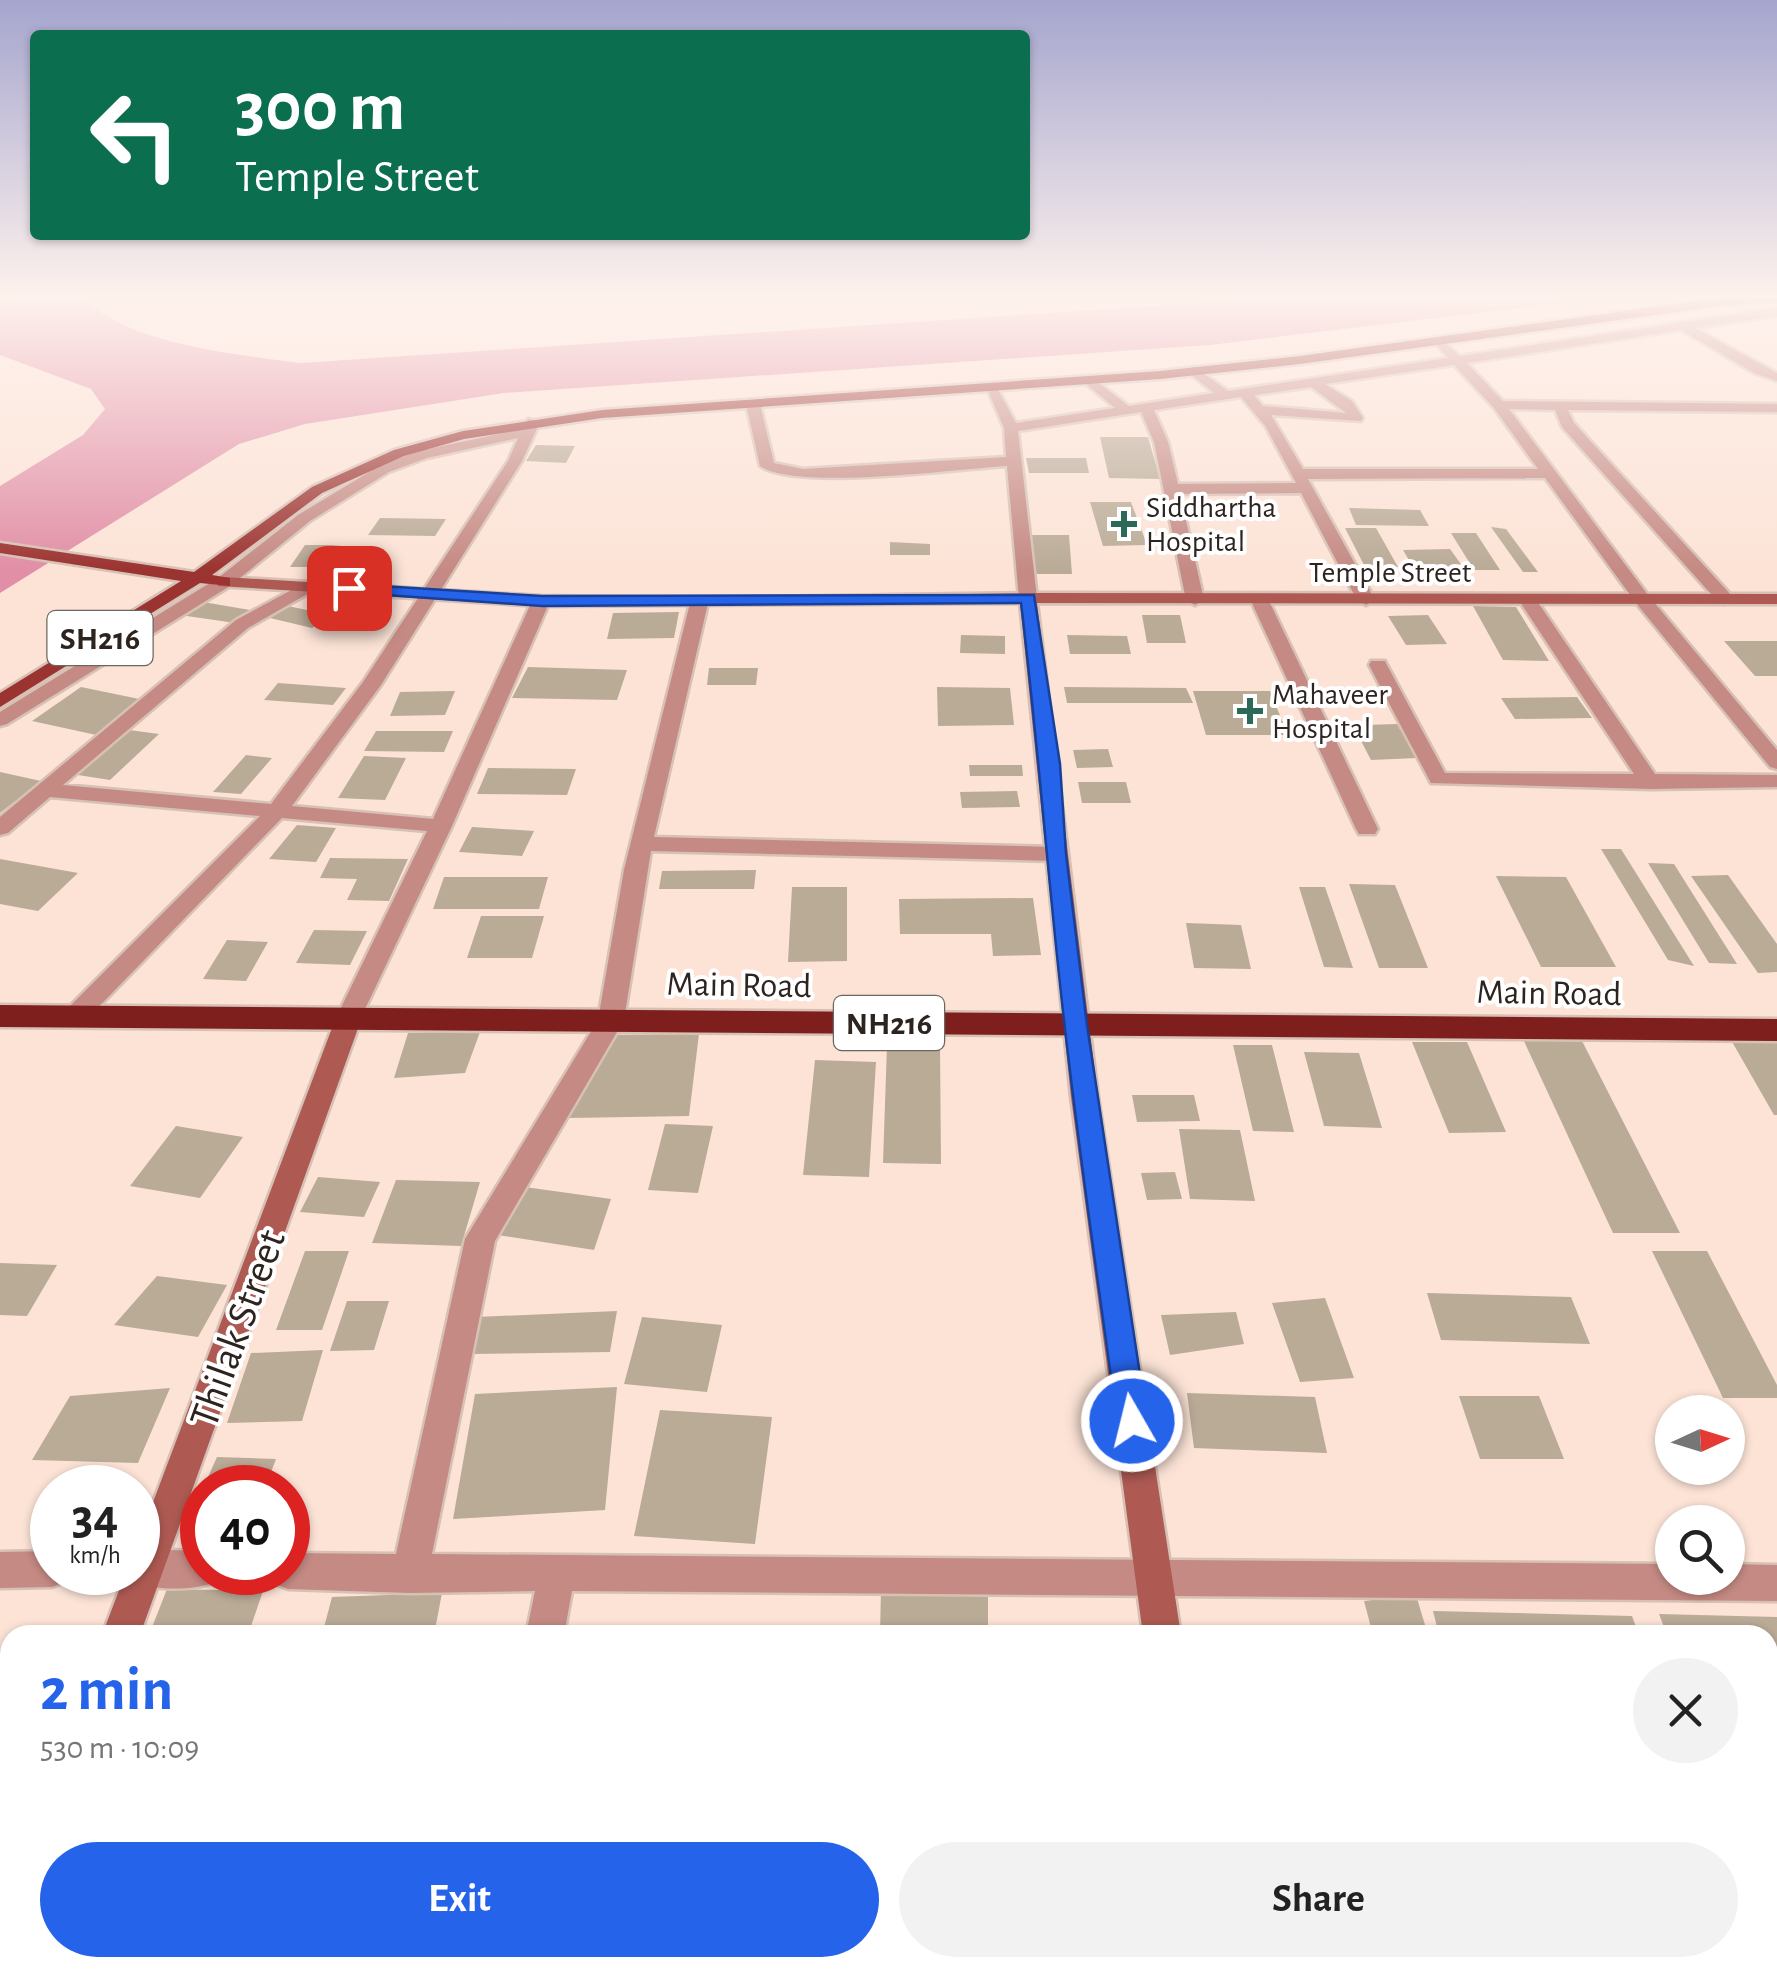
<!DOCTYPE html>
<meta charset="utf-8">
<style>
body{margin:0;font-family:"Alegreya Sans",sans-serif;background:#f2f2f2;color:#222;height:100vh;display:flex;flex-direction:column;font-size:38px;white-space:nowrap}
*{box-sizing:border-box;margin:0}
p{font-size:32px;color:#767676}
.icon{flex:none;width:55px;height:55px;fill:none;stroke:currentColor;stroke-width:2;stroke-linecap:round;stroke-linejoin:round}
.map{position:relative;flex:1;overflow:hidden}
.drawer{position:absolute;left:0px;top:1625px;width:1778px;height:352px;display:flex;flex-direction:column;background:#fff;border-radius:30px 30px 0 0;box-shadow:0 2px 8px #0004}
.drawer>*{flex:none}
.top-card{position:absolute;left:30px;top:30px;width:1000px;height:210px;border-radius:10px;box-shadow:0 2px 8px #0004;background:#0b6e4f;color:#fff;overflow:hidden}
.needle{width:65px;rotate:86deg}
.controls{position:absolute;left:1655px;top:1395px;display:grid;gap:20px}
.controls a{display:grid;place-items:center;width:90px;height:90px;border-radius:50%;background:#fff;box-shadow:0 2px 8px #0004;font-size:50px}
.speed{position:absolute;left:30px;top:1465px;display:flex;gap:20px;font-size:50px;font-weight:700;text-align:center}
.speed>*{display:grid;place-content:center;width:130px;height:130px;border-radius:50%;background:#fff;box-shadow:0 2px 8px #0004;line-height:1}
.speed small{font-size:25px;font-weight:400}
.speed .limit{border:15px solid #d22;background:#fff;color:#111}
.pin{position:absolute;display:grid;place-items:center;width:85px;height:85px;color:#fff;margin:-42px;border-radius:20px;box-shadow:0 5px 15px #0006}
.me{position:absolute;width:110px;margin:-55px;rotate:352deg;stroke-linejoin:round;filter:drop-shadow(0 0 8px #0008)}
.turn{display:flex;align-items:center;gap:35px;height:210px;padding:0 40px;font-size:45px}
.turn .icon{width:130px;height:130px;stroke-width:2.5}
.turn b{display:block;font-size:70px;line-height:85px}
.round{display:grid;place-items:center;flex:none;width:105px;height:105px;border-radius:52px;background:#f2f2f2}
.overview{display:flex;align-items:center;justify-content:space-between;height:170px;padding:0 40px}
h1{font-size:60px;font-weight:700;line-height:75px;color:#2563eb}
.action{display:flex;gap:20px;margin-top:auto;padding:20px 40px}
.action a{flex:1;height:115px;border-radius:60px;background:#2563eb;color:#fff;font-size:40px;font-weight:700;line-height:115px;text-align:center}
.action a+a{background:#f2f2f2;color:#222}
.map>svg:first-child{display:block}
.water{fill:#e18fa6}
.building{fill:#baab97}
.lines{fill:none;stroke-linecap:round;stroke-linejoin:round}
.street-casing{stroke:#d7c1b5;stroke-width:5}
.secondary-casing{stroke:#d7c1b5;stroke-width:5}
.primary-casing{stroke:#d7c1b5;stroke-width:5}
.highway-casing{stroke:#d7c1b5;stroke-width:5}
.street{fill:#c58a84;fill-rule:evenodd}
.secondary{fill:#ae5a53;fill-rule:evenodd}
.primary{fill:#9b3330;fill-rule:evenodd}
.highway{fill:#7e1e1d;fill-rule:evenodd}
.route{fill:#2563eb;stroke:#184099;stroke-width:2.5}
.poi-dot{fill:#2c6a57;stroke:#fff;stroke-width:4}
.labels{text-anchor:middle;stroke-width:8;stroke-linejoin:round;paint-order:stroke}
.far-poi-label{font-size:30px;fill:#2d241f;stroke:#fff;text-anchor:start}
.far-street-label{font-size:30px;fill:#2d241f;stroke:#fff}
.shield{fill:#fff;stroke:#6c6662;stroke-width:2.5}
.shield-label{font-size:32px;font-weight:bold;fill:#2d241f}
.street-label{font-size:35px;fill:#2d241f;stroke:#fff}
.near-street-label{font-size:42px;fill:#2d241f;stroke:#fff}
</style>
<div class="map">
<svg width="1777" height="1977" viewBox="0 0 1777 1977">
<rect width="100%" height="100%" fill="#fce3d6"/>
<path class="water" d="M13 295H91L86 300C131 345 240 355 301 363L1318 295H1544L1562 303 1210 345 504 393 305 424 239 444 0 593V486L83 435 105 409 91 389 0 355V305Z"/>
<path class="building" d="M1100 437H1148L1160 479 1109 478Z
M536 445 575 446 566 463 526 461Z
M1026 458H1086L1089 473H1029Z
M1090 502H1131L1147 545 1103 546Z
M1349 508 1420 510 1429 526 1356 525Z
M380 518 446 519 435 536 368 535Z
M1491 527 1506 529 1538 572H1523Z
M1345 528H1376L1398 567H1365Z
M1451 533H1476L1500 570H1474Z
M1026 535H1069L1072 574H1031Z
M890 542 930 544V555H890Z
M305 545H331L353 547 340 567H290Z
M1450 549 1471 578 1420 579 1403 550Z
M197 601 250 610 235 623 180 615Z
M288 606 330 615 312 628 270 618Z
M1473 606 1516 607 1549 661 1503 660Z
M679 612 674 638 607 639 613 613Z
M1142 615H1180L1186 643H1147Z
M1428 615 1447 644 1406 645 1388 616Z
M961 635 1005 636V654L960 653Z
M1067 635 1127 636 1131 654H1070Z
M1724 641H1777V676H1755Z
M528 667 627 670 617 700 512 698Z
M709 668H758L756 685H707Z
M278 683 346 688 333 705 264 700Z
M81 687 149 701 101 736 32 721Z
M937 687 1010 688 1014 725 938 726Z
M1064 687 1186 688 1193 703H1067Z
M455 691 445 715 390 716 400 692Z
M1193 691H1270L1288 735H1206Z
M1577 697 1592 718 1515 719 1501 698Z
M1397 724 1417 758 1371 760 1358 735H1338L1334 726Z
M129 730 159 734 110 780 78 775Z
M376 731H453L444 752 364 751Z
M1108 749 1113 767 1077 768 1073 750Z
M246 755 272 758 241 794 213 792Z
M364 756 406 758 385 800 338 798Z
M969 765H1022L1023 776H970Z
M488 768 576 769 567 795 477 794Z
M0 772 41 781 0 813Z
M1078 782H1126L1131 803H1082Z
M1017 791 1020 807 962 808 960 792Z
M297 825 336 828 316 862 269 859Z
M472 827 534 831 522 856 459 852Z
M1601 849H1621L1694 966 1668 960Z
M330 858 408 859 389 901 347 900 357 879 320 878Z
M0 859 78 873 38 911 0 904Z
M1648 863 1674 864 1737 964 1709 963Z
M756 870 754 889H659L662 871Z
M1728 875 1777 944V972L1758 973 1691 876Z
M1496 876 1566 877 1616 967H1541Z
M444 877H548L539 909H433Z
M1349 884 1395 885 1428 968H1379Z
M792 887H847V961L788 962Z
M1299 887H1325L1353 968 1324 967Z
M1033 898 1041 955 993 956 991 934H900L899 899Z
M481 916H544L532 958H467Z
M1186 923 1241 925 1251 969 1194 968Z
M314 930 367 931 350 965 296 963Z
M227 940 268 942 246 981 203 979Z
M480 1032 465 1073 394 1078 408 1033Z
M699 1034 689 1116 568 1118 613 1035Z
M1523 1039H1581L1680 1233H1613Z
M1731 1040 1777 1042V1115H1774Z
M1412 1042H1467L1506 1132 1449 1133Z
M887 1045 940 1046 941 1164 883 1163Z
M1233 1045H1272L1294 1132 1253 1131Z
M1304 1052 1359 1053 1382 1128 1324 1126Z
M815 1060 876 1062 869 1177 803 1175Z
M1132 1095H1194L1200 1121 1137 1122Z
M665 1124 713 1126 698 1193 648 1190Z
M176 1126 243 1137 200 1198 130 1186Z
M1179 1129 1240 1130 1255 1201 1190 1199Z
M1175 1172 1182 1199 1147 1200 1141 1173Z
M318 1177 380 1182 364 1217 300 1212Z
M396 1180 480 1182 461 1246 372 1243Z
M525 1187 611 1199 594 1250 498 1235Z
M305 1251H349L322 1330H276Z
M1652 1251H1707L1777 1385V1398H1723Z
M0 1263 57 1265 27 1316 0 1315Z
M157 1276 227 1285 198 1337 114 1325Z
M1427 1293 1571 1297 1590 1344 1441 1340Z
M1325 1298 1354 1378 1300 1382 1272 1303Z
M347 1301H389L374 1350 330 1351Z
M617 1311 610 1352 468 1354 476 1317Z
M1236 1312 1244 1344 1170 1355 1161 1315Z
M642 1317 722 1325 707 1392 624 1384Z
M323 1350 302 1421 227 1423 251 1353Z
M617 1387 605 1510 453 1519 475 1394Z
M170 1388 138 1463 32 1460 70 1396Z
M1187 1393 1315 1397 1327 1453 1194 1448Z
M1459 1396H1539L1564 1459H1480Z
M660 1410 772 1417 755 1544 634 1536Z
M217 1457 276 1459 265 1488H203Z
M167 1589 263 1591 248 1635H149Z
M881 1589 988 1593V1635H880Z
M442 1593 434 1635H322L332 1597Z
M1416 1595 1428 1635H1373L1364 1601Z
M1433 1611 1632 1616 1639 1635H1439Z
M1659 1614 1777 1617V1701H1768V1635H1667Z
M1768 1920 1777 1921V1977H1467L1464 1968H1768Z
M233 1968H310L308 1977H230Z
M833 1968H1080L1081 1977H833Z
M143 1969 141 1977H78L77 1974Z
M677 1969V1977H522V1971Z"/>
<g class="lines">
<defs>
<path id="street" d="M1777 308V316L1695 328 1777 373V381L1754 373 1681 330 1467 363 1503 401 1777 404V412L1568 410 1574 423 1731 595 1734 599 1725 604 1719 603 1562 427 1555 410 1509 409 1648 595 1777 750V769L1770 767 1636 603 1545 478 1308 479 1375 600 1366 605 1357 600 1301 493 1180 494 1204 600 1195 605 1186 600 1154 442 1141 412 1018 431 1037 598 1028 603 1019 598 1007 466C956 469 796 491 760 466L746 404 753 400 760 404 774 463 803 469 1006 457 1004 428 986 386H996L1016 423 1115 408 1086 384 1084 381 1091 377 1129 406 1214 393 1190 374V368L1195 367 1228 391 1448 358 1433 341 1439 337 1460 356ZM1454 365 1494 408 1538 469H1303L1271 415 1361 421 1363 418 1352 401 1325 384ZM1311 387 1346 413 1263 406 1254 395ZM1241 397 1266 427 1296 483 1178 484 1168 442 1154 410Z
M528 419 540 422 522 461 381 685 292 806 433 819 532 601 547 597 550 601 452 826 357 1026H339L335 1020 427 831 282 818 82 1024H64L60 1018 64 1012 260 816 50 797 8 833 0 835V817L236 620 310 580 316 581V589L248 628 63 785 271 804 363 682 508 461 518 438 427 458 389 472 310 521 230 586 7 724 0 726V712L218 578 298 515 379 466 418 451 523 429Z
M1527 594 1533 595 1655 774 1777 775V787L1651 789 1431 783 1369 665 1371 661H1385L1387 665 1445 773 1634 774 1518 599Z
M1260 596 1269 601 1378 829 1375 834H1359L1356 829 1251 601Z
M699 598 708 603 654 837 1056 847 1067 854 1056 861 651 851 624 1020 495 1241 432 1554 1672 1564V1578H1728V1564L1777 1565V1601L572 1591 564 1635H526L535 1591 410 1593 288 1589 275 1584 271 1572H288V1553L396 1554 465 1239 598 1020 624 870 690 603Z
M138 1549 202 1551V1572H219L215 1582C191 1592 149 1590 125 1580L122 1572H138Z
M52 1551V1572H69L65 1582 52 1587 0 1588V1552Z
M456 1968H500L498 1977H454Z"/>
<path id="secondary" d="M224 577 541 596 699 598 1028 593 1777 594V604L1037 603 1098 1097 1181 1635H1143L1071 1097 1020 603 541 606 218 586V578Z
M348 1011 357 1014 361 1020 140 1635H102L126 1572H138V1542L335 1020 339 1014Z
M10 1883V1945L0 1950V1887Z
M1188 1968H1232L1234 1977H1190Z"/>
<path id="primary" d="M1777 295V302L1726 305 1300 364 1160 379 602 418 464 439 404 456 322 493 212 575 230 578V586L200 583 0 707V693L181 581 0 553V543L194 572 312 487 394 450 463 431 602 410 1160 371 1300 356 1726 297Z"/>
<path id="highway" d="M0 1005 1777 1019V1041L0 1027Z"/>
</defs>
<use href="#street" class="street-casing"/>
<use href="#secondary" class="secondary-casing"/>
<use href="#primary" class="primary-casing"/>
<use href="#highway" class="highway-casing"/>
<use href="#street" class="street"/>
<use href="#secondary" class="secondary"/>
<use href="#primary" class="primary"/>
<use href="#highway" class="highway"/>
</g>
<linearGradient id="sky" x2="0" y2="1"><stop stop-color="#a5a5ce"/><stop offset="0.52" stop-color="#fef2ed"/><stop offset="1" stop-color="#fef2ed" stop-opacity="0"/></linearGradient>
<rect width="1777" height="571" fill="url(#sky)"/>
<path class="route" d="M349 584 542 596 1034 595 1060 764 1066 854 1087 1025 1147 1421 1142 1431 1132 1435 1121 1431 1117 1421C1099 1287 1079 1154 1064 1020 1048 881 1038 742 1021 603L542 606 344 592V585Z"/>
<g class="poi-dot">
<path d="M1119 509h10v10h10v10h-10v10h-10v-10h-10v-10h10z"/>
<path d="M1245 696h10v10h10v10h-10v10h-10v-10h-10v-10h10z"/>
</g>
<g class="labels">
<g class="far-poi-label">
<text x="1146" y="517">Siddhartha<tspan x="1146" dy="34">Hospital</tspan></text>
<text x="1272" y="704">Mahaveer<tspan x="1272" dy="34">Hospital</tspan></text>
</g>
<g class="far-street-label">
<text x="1390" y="582">Temple Street</text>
</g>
<g class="shield">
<rect x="47.5" y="611" width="105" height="54" rx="8"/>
<rect x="834" y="996" width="110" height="54" rx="8"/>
</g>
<g class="shield-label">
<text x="100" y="649">SH216</text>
<text x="889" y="1034">NH216</text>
</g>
<g class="street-label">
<text transform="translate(739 984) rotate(1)" y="12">Main Road</text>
<text transform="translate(1549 992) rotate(1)" y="12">Main Road</text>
</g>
<g class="near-street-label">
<text transform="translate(236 1328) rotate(-70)" y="15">Thilak Street</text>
</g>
</g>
</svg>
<div class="controls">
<a><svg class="needle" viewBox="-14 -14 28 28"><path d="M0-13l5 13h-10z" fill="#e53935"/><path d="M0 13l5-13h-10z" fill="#767676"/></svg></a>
<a><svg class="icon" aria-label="search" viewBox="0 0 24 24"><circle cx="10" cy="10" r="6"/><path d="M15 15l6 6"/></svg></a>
</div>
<div class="speed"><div>34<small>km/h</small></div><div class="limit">40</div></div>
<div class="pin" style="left:349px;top:588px;background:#d93025"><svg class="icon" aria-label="arrive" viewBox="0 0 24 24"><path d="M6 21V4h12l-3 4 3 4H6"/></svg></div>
<svg class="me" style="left:1132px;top:1421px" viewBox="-20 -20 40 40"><circle r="17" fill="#2563eb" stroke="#fff" stroke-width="3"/><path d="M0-11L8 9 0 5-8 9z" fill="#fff"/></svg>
<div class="top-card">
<div class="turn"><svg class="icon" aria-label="left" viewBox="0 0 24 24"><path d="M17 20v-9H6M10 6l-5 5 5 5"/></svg><div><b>300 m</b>Temple Street</div></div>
</div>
<section class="drawer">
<div class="overview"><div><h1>2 min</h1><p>530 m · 10:09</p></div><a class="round"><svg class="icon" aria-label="close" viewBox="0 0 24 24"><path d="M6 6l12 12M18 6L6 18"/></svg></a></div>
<div class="action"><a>Exit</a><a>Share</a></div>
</section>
</div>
